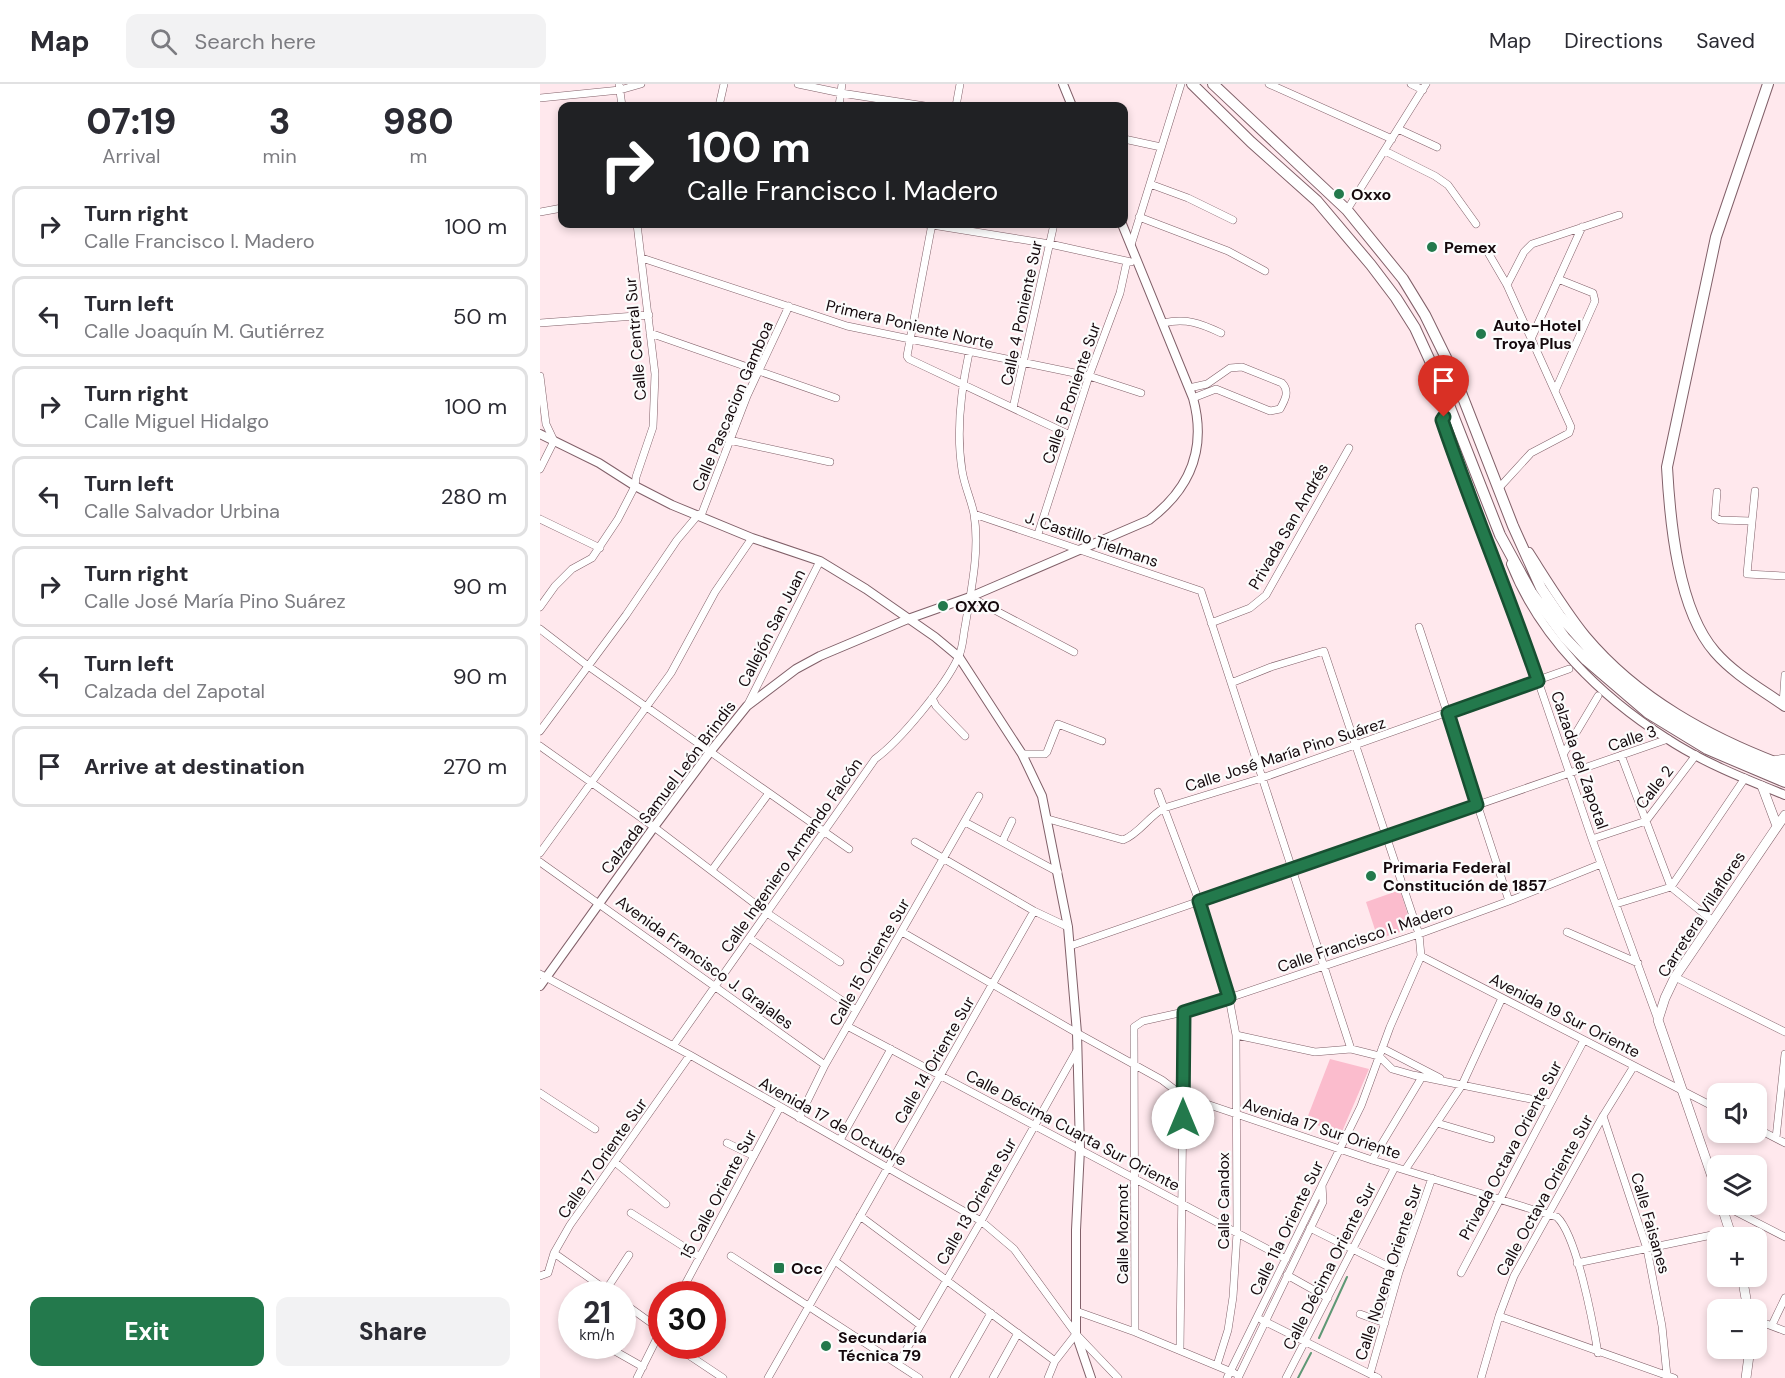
<!DOCTYPE html>
<meta charset="utf-8">
<style>
body{margin:0;font-family:"DM Sans",sans-serif;background:#f2f2f3;color:#2b2b33;height:100vh;display:flex;flex-direction:column;font-size:22px;white-space:nowrap}
*{box-sizing:border-box;margin:0}
p{font-size:20px;color:#7c7c81}
.icon{flex:none;width:33px;height:33px;fill:none;stroke:currentColor;stroke-width:2;stroke-linecap:round;stroke-linejoin:round}
.map{position:relative;flex:1;overflow:hidden}
.details{display:flex;flex-direction:column;background:#fff;width:540px}
.details>*{flex:none}
.hud{position:absolute;left:18px;top:18px;width:570px;height:126px;border-radius:12px;box-shadow:0 3px 9px #0003;background:#202124;color:#fff;overflow:hidden}
.controls{position:absolute;left:1167px;top:999px;display:grid;gap:12px}
.controls a{display:grid;place-items:center;width:60px;height:60px;border-radius:12px;background:#fff;box-shadow:0 3px 9px #0003;font-size:30px}
.speed{position:absolute;left:18px;top:1197px;display:flex;gap:12px;font-size:30px;font-weight:700;text-align:center}
.speed>*{display:grid;place-content:center;width:78px;height:78px;border-radius:50%;background:#fff;box-shadow:0 3px 9px #0003;line-height:1}
.speed small{font-size:15px;font-weight:400}
.speed .limit{border:9px solid #d22;background:#fff;color:#111}
.pin{position:absolute;display:grid;place-items:center;width:51px;height:51px;color:#fff;margin:-62px -26px;border-radius:50% 50% 50% 0;rotate:-45deg;box-shadow:0 0 6px #0007}
.pin .icon{rotate:45deg}
.me{position:absolute;width:66px;margin:-33px;rotate:0deg;stroke-linejoin:round;filter:drop-shadow(0 0 4px #0008)}
.turn{display:flex;align-items:center;gap:21px;height:126px;padding:0 30px;font-size:27px}
.turn .icon{width:78px;height:78px;stroke-width:2.5}
.turn b{display:block;font-size:42px;line-height:51px}
.eta{display:flex;justify-content:space-evenly;align-items:center;height:102px;text-align:center}
.eta b{font-size:36px;font-weight:800;line-height:42px}
.cta{display:flex;gap:12px;margin-top:auto;padding:12px 30px}
.cta a{flex:1;height:69px;border-radius:12px;background:#23794c;color:#fff;font-size:24px;font-weight:800;line-height:69px;text-align:center}
.cta a+a{background:#f2f2f3;color:#2b2b33}
ul{padding:0;list-style:none}
li{display:flex;align-items:center;gap:18px;height:81px;margin:0 12px 9px;padding:0 18px;border:3px solid #e1e1e2;border-radius:12px}
li div{flex:1}
li b{display:block;font-size:22px}
li em{font-style:normal}
header{display:flex;align-items:center;gap:36px;box-sizing:border-box;height:84px;padding:0 30px;background:#fff;border-bottom:2px solid #e1e1e2}
header strong{font-size:28px}
nav{display:flex;gap:33px;margin-inline-start:auto;font-size:21px}
.search{width:420px;height:54px;background:#f2f2f3;display:flex;align-items:center;gap:15px;box-sizing:border-box;padding:0 21px;border-radius:12px;color:#7c7c81;font-size:22px}
main{display:flex;flex:1;min-height:0}
.map>svg:first-child{display:block}
.green{fill:#fbbccd}
.lines{fill:none;stroke-linecap:round;stroke-linejoin:round}
.stream{stroke:#5f9875;stroke-width:2}
.minor-casing{stroke:#816069;stroke-width:8}
.tertiary-casing{stroke:#816069;stroke-width:10}
.secondary-casing{stroke:#816069;stroke-width:10}
.primary-casing{stroke:#816069;stroke-width:12}
.minor{stroke:#fff;stroke-width:7}
.tertiary{stroke:#fff;stroke-width:8}
.secondary{stroke:#fff;stroke-width:9}
.primary{stroke:#fff;stroke-width:10}
.route-casing{stroke:#174f31;stroke-width:15}
.route{stroke:#23794c;stroke-width:10}
.poi-dot{fill:#23794c;stroke:#fcfcfc;stroke-width:2}
.labels{text-anchor:middle;stroke-width:4.5;stroke-linejoin:round;paint-order:stroke}
.poi-label{font-size:16px;font-weight:bold;fill:#15090d;stroke:#fcfcfc;text-anchor:start}
.street-label{font-size:16px;fill:#15090d;stroke:#fcfcfc}
</style>
<header>
<strong>Map</strong>
<div class="search"><svg class="icon" aria-label="search" viewBox="0 0 24 24"><circle cx="10" cy="10" r="6"/><path d="M15 15l6 6"/></svg>Search here</div>
<nav><a>Map</a><a>Directions</a><a>Saved</a></nav>
</header>
<main>
<section class="details">
<div class="eta">
<div><b>07:19</b><p>Arrival</p></div>
<div><b>3</b><p>min</p></div>
<div><b>980</b><p>m</p></div>
</div>
<ul>
<li><svg class="icon" aria-label="right" viewBox="0 0 24 24"><path d="M7 20v-9h11M14 6l5 5-5 5"/></svg><div><b>Turn right</b><p>Calle Francisco I. Madero</p></div><em>100 m</em></li>
<li><svg class="icon" aria-label="left" viewBox="0 0 24 24"><path d="M17 20v-9H6M10 6l-5 5 5 5"/></svg><div><b>Turn left</b><p>Calle Joaquín M. Gutiérrez</p></div><em>50 m</em></li>
<li><svg class="icon" aria-label="right" viewBox="0 0 24 24"><path d="M7 20v-9h11M14 6l5 5-5 5"/></svg><div><b>Turn right</b><p>Calle Miguel Hidalgo</p></div><em>100 m</em></li>
<li><svg class="icon" aria-label="left" viewBox="0 0 24 24"><path d="M17 20v-9H6M10 6l-5 5 5 5"/></svg><div><b>Turn left</b><p>Calle Salvador Urbina</p></div><em>280 m</em></li>
<li><svg class="icon" aria-label="right" viewBox="0 0 24 24"><path d="M7 20v-9h11M14 6l5 5-5 5"/></svg><div><b>Turn right</b><p>Calle José María Pino Suárez</p></div><em>90 m</em></li>
<li><svg class="icon" aria-label="left" viewBox="0 0 24 24"><path d="M17 20v-9H6M10 6l-5 5 5 5"/></svg><div><b>Turn left</b><p>Calzada del Zapotal</p></div><em>90 m</em></li>
<li><svg class="icon" aria-label="arrive" viewBox="0 0 24 24"><path d="M6 21V4h12l-3 4 3 4H6"/></svg><div><b>Arrive at destination</b></div><em>270 m</em></li>
</ul>
<div class="cta"><a>Exit</a><a>Share</a></div>
</section>
<div class="map">
<svg width="1245" height="1294" viewBox="0 0 1245 1294">
<rect width="100%" height="100%" fill="#ffe8ed"/>
<path class="green" d="M860 806 872 844 838 855 826 818Z
M790 975 829 985 801 1050 766 1037Z"/>
<g class="lines">
<path class="stream" d="M779 1254 807 1193
M758 1294 771 1269"/>
<defs>
<path id="minor" d="M79 0 82 22
M258 0 301 9 385 22
M729 0 852 55
M871 0 883 6
M0 14 80 6 101 0
M179 22 184 0
M299 22 302 0
M416 22 420 0
M858 45 897 63
M584 55 621 63
M845 67 895 92 908 101 936 140
M610 100 648 114 693 136
M807 126 886 0
M0 128 22 124
M599 133 688 167 725 187
M386 140 510 160 591 178
M392 140 367 272 369 275 530 351
M591 161 641 0
M946 165 967 201 1031 343 1029 349 991 369 958 405
M102 174 307 242 549 292 601 309
M967 201 984 168 992 160 1079 131
M0 239 109 231
M623 239C646 234 660 239 681 249
M110 249 296 314
M991 255 1042 143
M0 292 6 340 14 357 0 385
M649 304 667 300 690 284 702 283 742 299C750 307 745 316 740 325L730 327 676 305 653 314
M1015 307 1055 217 1053 209 1018 195
M473 324 514 140
M911 328 902 336 925 404 944 448 978 538 1052 755 1118 936
M189 356 290 378
M1215 407 1207 490 1245 492
M1177 408 1175 433 1180 436 1211 437
M434 430 661 507 811 965
M0 435 60 464
M498 450 549 292 580 209 587 177
M430 513 534 568
M0 523 15 502 32 485 52 474 78 435 95 402 96 393 113 343 115 290 97 140
M671 539 710 524 726 511 809 364
M879 543 969 817
M0 545 48 582 309 765
M392 614 396 622 425 652
M208 620 280 477
M1243 620 1245 591
M0 647 86 531 137 456 158 431 162 429 207 312 249 222
M0 662 114 743 227 829 300 878
M1024 669 1058 612
M482 670H505L507 668 518 640 562 657
M1081 671 1131 803 1173 837
M618 708 659 817 689 914 696 951 697 1149 693 1213 688 1246 677 1281
M508 735 583 756C599 750 609 732 624 724L722 694 1029 585
M425 738 518 788
M1052 755 1106 737 1156 671
M375 758 494 827 528 843
M462 758 472 737
M0 769 131 589 175 508 212 454
M0 778 285 981
M172 786 229 709
M1076 820 1131 803 1205 694
M362 848 537 949 622 996 643 1012 832 1076 1017 1133C1037 1152 1053 1239 1058 1269
M1027 848 1098 879
M209 854 316 926
M530 862 1128 655
M881 872 1178 1025
M0 890 150 971 441 1137 474 1165 536 1250 578 1294
M1135 893 1245 948
M307 942 746 1175
M696 951 775 968 811 965 839 972 852 985 873 991 1010 1019
M133 962 335 675C360 657 405 602 418 574 423 565 423 552 425 543 431 506 440 467 434 430 431 415 424 401 422 386 416 348 421 306 429 269
M842 964 900 994
M0 1009 55 1045
M1063 1032 1107 1165 1122 1242 1127 1292
M259 1034 285 981 439 712
M897 1039 951 1055
M1216 1044 1245 1059
M1236 1054 1245 970
M300 1056 351 965
M187 1059 214 1072
M832 1076 882 993
M76 1079 126 1120
M865 1086 922 1001 962 914
M1181 1120 1245 1153
M91 1129 160 1173
M320 1132 515 1277
M770 1144 859 1188
M14 1169 72 1210
M191 1172 379 1294
M295 1177 380 1241
M1037 1179 1191 1147
M921 1189 1044 956
M747 1191 788 1214
M0 1192 8 1189 14 1169 30 1141 150 971
M66 1206 89 1171
M140 1210 240 1023
M82 1218 121 1246
M536 1227 595 1248 694 1289
M820 1230 845 1239
M959 1232 1134 1294
M722 1236 838 1294
M1216 1236 1245 1247
M25 1238 32 1242
M1232 1241 1245 1214
M595 1248 594 943 603 937 644 928 689 914 879 850 969 817 1061 780
M66 1262 103 1283
M135 1262 183 1294
M640 1266 644 928
M358 1280 441 1137 536 968
M830 1290 859 1188 892 1094
M97 1294 122 1244
M228 1294 494 827
M414 1294 451 1229
M453 1294 478 1249
M508 1294 515 1277 536 1250
M687 1294 821 1022 850 943 881 872 879 850 784 567 731 583 691 599
M698 1294 783 1118 782 1101
M746 1294 855 1083
M941 1294 959 1232 974 1192 1063 1032 1094 982"/>
<path id="tertiary" d="M523 0 532 22
M0 350 59 379 95 402 132 421 212 454 280 477 326 505 395 553 419 573 482 670 502 712 528 843 537 949 540 1065 536 1146V1250L551 1294
M989 468C1007 496 1025 526 1046 552 1098 614 1170 653 1245 681
M971 480C1000 553 1060 612 1126 654 1162 678 1205 695 1245 711
M0 902 114 743 170 668 207 622 256 585 280 572 368 535 430 513 609 436C650 405 667 365 653 314L582 140"/>
<path id="secondary" d="M1233 677 1245 675
M1222 702 1237 742
M1178 1110 1118 936 1125 914 1135 893 1245 731
M1181 1120 1192 1154
M1202 1192 1208 1226
M1206 1294 1210 1264"/>
<path id="primary" d="M652 0 711 58 777 117 831 181 856 214 875 244 902 303 960 451 991 508 1025 554 1046 576 1108 629 1167 665 1245 698
M673 0 807 126 863 195 885 231 913 288 973 442 1001 504 1020 532 1051 567 1090 605 1117 625 1169 656 1245 690
M1228 0 1176 153 1127 383C1130 438 1138 526 1175 568 1194 590 1221 605 1245 622"/>
</defs>
<use href="#minor" class="minor-casing"/>
<use href="#tertiary" class="tertiary-casing"/>
<use href="#secondary" class="secondary-casing"/>
<use href="#primary" class="primary-casing"/>
<use href="#minor" class="minor"/>
<use href="#tertiary" class="tertiary"/>
<use href="#secondary" class="secondary"/>
<use href="#primary" class="primary"/>
</g>
<g class="lines">
<defs>
<path id="route" d="M643 1034 644 928 689 914 659 817 937 721 908 629 998 597C968 509 932 424 902 336L904 333"/>
</defs>
<use href="#route" class="route-casing"/>
<use href="#route" class="route"/>
</g>
<g class="poi-dot">
<circle cx="799" cy="110" r="6"/>
<circle cx="892" cy="163" r="6"/>
<circle cx="941" cy="250" r="6"/>
<circle cx="403" cy="522" r="6"/>
<circle cx="831" cy="792" r="6"/>
<rect x="233" y="1178" width="12" height="12" rx="3"/>
<circle cx="286" cy="1262" r="6"/>
</g>
<g class="labels">
<g class="poi-label">
<text x="811" y="116">Oxxo</text>
<text x="904" y="169">Pemex</text>
<text x="953" y="247">Auto-Hotel<tspan x="953" dy="18">Troya Plus</tspan></text>
<text x="415" y="528">OXXO</text>
<text x="843" y="789">Primaria Federal<tspan x="843" dy="18">Constitución de 1857</tspan></text>
<text x="251" y="1190">Occ</text>
<text x="298" y="1259">Secundaria<tspan x="298" dy="18">Técnica 79</tspan></text>
</g>
<g class="street-label">
<text transform="translate(481 229) rotate(-78)" y="6">Calle 4 Poniente Sur</text>
<text transform="translate(370 240) rotate(13)" y="6">Primera Poniente Norte</text>
<text transform="translate(95 255) rotate(-95)" y="6">Calle Central Sur</text>
<text transform="translate(531 309) rotate(-71)" y="6">Calle 5 Poniente Sur</text>
<text transform="translate(192 322) rotate(-67)" y="6">Calle Pascacion Gamboa</text>
<text transform="translate(748 442) rotate(-60)" y="6">Privada San Andrés</text>
<text transform="translate(552 455) rotate(19)" y="6">J. Castillo Tielmans</text>
<text transform="translate(231 544) rotate(-63)" y="6">Callejón San Juan</text>
<text transform="translate(1092 654) rotate(-19)" y="6">Calle 3</text>
<text transform="translate(745 670) rotate(-18)" y="6">Calle José María Pino Suárez</text>
<text transform="translate(1040 676) rotate(71)" y="6">Calzada del Zapotal</text>
<text transform="translate(128 703) rotate(-53)" y="6">Calzada Samuel León Brindis</text>
<text transform="translate(1114 703) rotate(-52)" y="6">Calle 2</text>
<text transform="translate(251 771) rotate(-55)" y="6">Calle Ingeniero Armando Falcón</text>
<text transform="translate(1161 830) rotate(-57)" y="6">Carretera Villaflores</text>
<text transform="translate(825 853) rotate(-19)" y="6">Calle Francisco I. Madero</text>
<text transform="translate(165 878) rotate(36)" y="6">Avenida Francisco J. Grajales</text>
<text transform="translate(329 878) rotate(-60)" y="6">Calle 15 Oriente Sur</text>
<text transform="translate(1025 931) rotate(27)" y="6">Avenida 19 Sur Oriente</text>
<text transform="translate(394 976) rotate(-60)" y="6">Calle 14 Oriente Sur</text>
<text transform="translate(293 1037) rotate(29)" y="6">Avenida 17 de Octubre</text>
<text transform="translate(782 1044) rotate(18)" y="6">Avenida 17 Sur Oriente</text>
<text transform="translate(533 1046) rotate(28)" y="6">Calle Décima Cuarta Sur Oriente</text>
<text transform="translate(970 1066) rotate(-62)" y="6">Privada Octava Oriente Sur</text>
<text transform="translate(62 1074) rotate(-55)" y="6">Calle 17 Oriente Sur</text>
<text transform="translate(178 1110) rotate(-62)" y="6">15 Calle Oriente Sur</text>
<text transform="translate(1004 1111) rotate(-61)" y="6">Calle Octava Oriente Sur</text>
<text transform="translate(436 1117) rotate(-60)" y="6">Calle 13 Oriente Sur</text>
<text transform="translate(683 1117) rotate(-90)" y="6">Calle Candox</text>
<text transform="translate(1111 1139) rotate(74)" y="6">Calle Faisanes</text>
<text transform="translate(746 1144) rotate(-64)" y="6">Calle 11a Oriente Sur</text>
<text transform="translate(582 1150) rotate(-90)" y="6">Calle Mozmot</text>
<text transform="translate(789 1182) rotate(-63)" y="6">Calle Décima Oriente Sur</text>
<text transform="translate(848 1188) rotate(-72)" y="6">Calle Novena Oriente Sur</text>
</g>
</g>
</svg>
<div class="controls">
<a><svg class="icon" aria-label="sound" viewBox="0 0 24 24"><path d="M4 9h4l5-4v14l-5-4H4zM17 9q2 3 0 6"/></svg></a>
<a><svg class="icon" aria-label="layers" viewBox="0 0 24 24"><path d="M12 4l9 5-9 5-9-5zM3 14l9 5 9-5"/></svg></a>
<a>+</a>
<a>−</a>
</div>
<div class="speed"><div>21<small>km/h</small></div><div class="limit">30</div></div>
<div class="pin" style="left:904px;top:333px;background:#d93025"><svg class="icon" aria-label="arrive" viewBox="0 0 24 24"><path d="M6 21V4h12l-3 4 3 4H6"/></svg></div>
<svg class="me" style="left:643px;top:1034px" viewBox="-20 -20 40 40"><circle r="19" fill="#fff"/><path d="M0-13L10 11 0 6-10 11z" fill="#23794c"/></svg>
<div class="hud">
<div class="turn"><svg class="icon" aria-label="right" viewBox="0 0 24 24"><path d="M7 20v-9h11M14 6l5 5-5 5"/></svg><div><b>100 m</b>Calle Francisco I. Madero</div></div>
</div>
</div>
</main>
